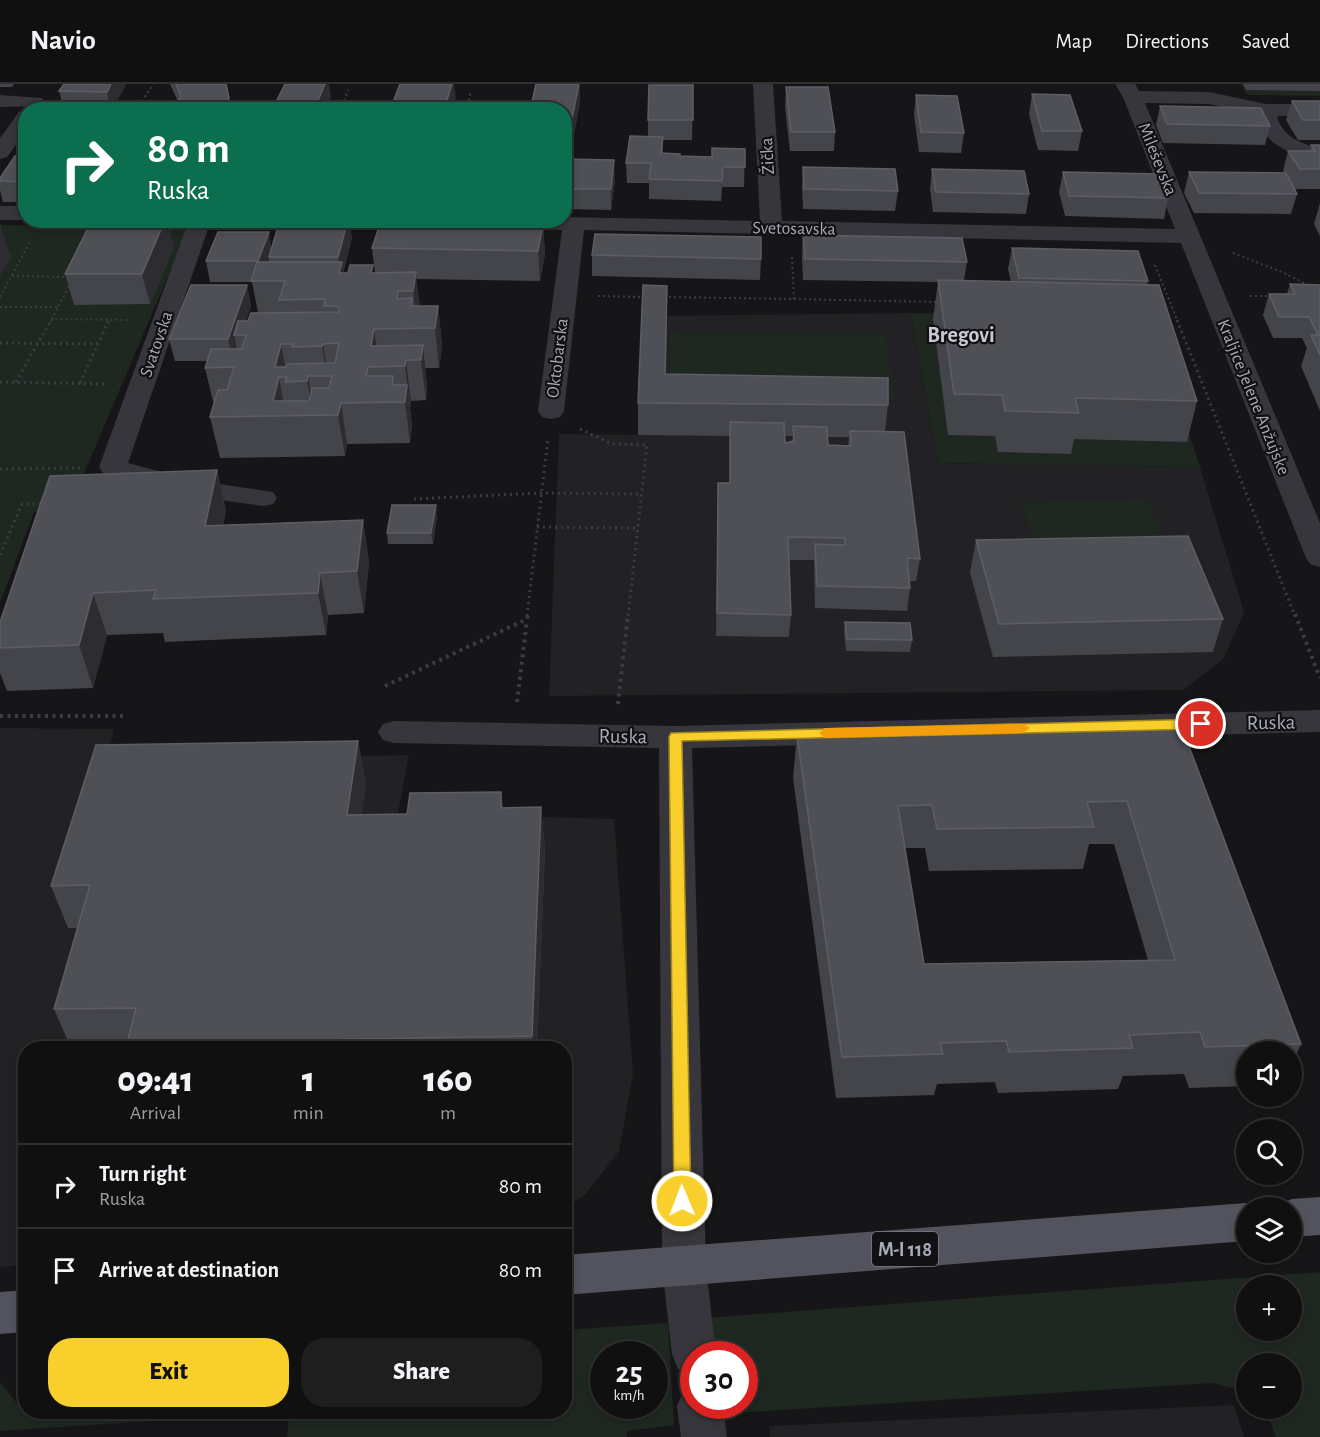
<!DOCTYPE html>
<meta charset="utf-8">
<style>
body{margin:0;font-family:"Alegreya Sans",sans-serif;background:#1e1e1f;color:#f1f3f6;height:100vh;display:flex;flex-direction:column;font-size:22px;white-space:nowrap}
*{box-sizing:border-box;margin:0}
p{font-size:20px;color:#9c9d9f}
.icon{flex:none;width:33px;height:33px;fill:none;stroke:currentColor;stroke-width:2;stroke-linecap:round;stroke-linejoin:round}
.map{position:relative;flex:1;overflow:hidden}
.details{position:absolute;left:18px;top:957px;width:554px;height:378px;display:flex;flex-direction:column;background:#101011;border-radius:24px;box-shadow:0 3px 9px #0003,0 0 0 2px #303031}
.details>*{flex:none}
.guide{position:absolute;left:18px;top:18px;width:554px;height:126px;border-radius:24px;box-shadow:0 3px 9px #0003,0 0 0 2px #303031;background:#0b6e4f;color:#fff;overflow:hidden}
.controls{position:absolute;left:1236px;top:957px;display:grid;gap:12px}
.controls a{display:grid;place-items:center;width:66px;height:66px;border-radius:50%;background:#101011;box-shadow:0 3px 9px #0003,0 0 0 2px #303031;font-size:30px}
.speed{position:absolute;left:590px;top:1257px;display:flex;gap:12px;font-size:30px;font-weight:700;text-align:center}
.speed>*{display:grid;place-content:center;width:78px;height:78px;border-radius:50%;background:#101011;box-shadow:0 3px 9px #0003,0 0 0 2px #303031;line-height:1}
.speed small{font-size:15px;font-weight:400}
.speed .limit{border:9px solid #d22;background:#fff;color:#111}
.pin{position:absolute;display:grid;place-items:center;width:51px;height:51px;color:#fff;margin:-26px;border:3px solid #fff;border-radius:50%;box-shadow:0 2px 6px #0007}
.me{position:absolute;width:66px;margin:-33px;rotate:359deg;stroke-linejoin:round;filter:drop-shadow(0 0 4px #0008)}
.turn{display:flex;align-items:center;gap:21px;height:126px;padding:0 30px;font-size:27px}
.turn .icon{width:78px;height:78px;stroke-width:2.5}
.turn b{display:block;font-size:42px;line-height:51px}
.eta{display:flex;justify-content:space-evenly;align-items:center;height:102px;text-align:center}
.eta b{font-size:36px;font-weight:800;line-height:42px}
.action{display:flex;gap:12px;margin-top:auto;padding:12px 30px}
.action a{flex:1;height:69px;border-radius:24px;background:#f9cf2b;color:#111;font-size:24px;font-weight:800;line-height:69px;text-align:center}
.action a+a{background:#1e1e1f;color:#f1f3f6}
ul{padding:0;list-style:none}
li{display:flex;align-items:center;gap:18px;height:84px;padding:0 30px;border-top:2px solid #303031}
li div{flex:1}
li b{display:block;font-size:22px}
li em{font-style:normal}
header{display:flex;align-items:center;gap:36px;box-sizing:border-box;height:84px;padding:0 30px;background:#101011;border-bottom:2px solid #303031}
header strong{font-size:28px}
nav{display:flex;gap:33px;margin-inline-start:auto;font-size:21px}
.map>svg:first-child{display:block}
.built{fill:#222124}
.green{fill:#1f2721;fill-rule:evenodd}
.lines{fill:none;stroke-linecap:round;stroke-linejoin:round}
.path-far3{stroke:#3c3d44;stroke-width:2;stroke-dasharray:2 3;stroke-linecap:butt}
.path-far2{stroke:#3c3d44;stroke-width:3;stroke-dasharray:2 4;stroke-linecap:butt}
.path-far1{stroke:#3c3d44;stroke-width:4;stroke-dasharray:3 4.5;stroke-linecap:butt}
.path{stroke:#3c3d44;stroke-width:4.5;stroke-dasharray:4 6;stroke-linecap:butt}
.minor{fill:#36363c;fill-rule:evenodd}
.major{fill:#52535c;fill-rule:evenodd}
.wall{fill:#44454a;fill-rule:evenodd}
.shaded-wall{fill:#2d2d31}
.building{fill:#4f5056;stroke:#5d5e65;stroke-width:1.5;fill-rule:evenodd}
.route{fill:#f9cf2b;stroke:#a2871c;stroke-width:1.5}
.slow{fill:#f59e0b}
.labels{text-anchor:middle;stroke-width:4.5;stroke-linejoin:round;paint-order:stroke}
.far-street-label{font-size:18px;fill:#a7aab8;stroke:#111012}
.shield{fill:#111012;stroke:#7a7c86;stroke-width:1.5}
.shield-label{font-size:20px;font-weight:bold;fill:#a7aab8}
.street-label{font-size:21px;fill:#a7aab8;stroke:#111012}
.far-district-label{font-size:22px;font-weight:bold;fill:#c8c9d4;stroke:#111012}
</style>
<header>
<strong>Navio</strong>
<nav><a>Map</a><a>Directions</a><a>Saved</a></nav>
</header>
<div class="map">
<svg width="1320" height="1353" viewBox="0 0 1320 1353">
<rect width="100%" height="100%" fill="#161517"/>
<path class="built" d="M911 229 938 379 1200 383 1244 528 1224 574 1184 606 549 612 559 350 638 351 643 232Z
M0 644 114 645 107 678 409 671 398 729 614 735 633 990 619 1067 586 1110 564 1125V964H26L25 1181 0 1183Z
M1234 1321 1244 1353H770L769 1342Z"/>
<path class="green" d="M1241 0H1320V12L1247 11Z
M0 141 189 143 68 427 34 428 0 519Z
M911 229 1151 233 1200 383 938 379Z
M670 249 885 250 896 316 670 314Z
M1147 414 1170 467 1039 471 1021 418Z
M1320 1188V1353H1276L1265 1325 1292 1324V1280H1246V1307L1212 1299 716 1330 715 1322H744V1270H709L705 1234ZM1246 1202H1292V1246H1246Z
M668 1239 674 1341 627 1347V1353H287L290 1328 0 1347V1298L20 1323H25L26 1328H564V1246ZM654 1270V1322H603V1270Z"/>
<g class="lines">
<path class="path-far3" d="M137 26 153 0
M341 26 348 6
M466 26 471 8
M1233 169 1282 188 1320 207
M1155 181 1178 238
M12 192 70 193
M71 198 52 235 128 236
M598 212 647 213
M1250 212H1272
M0 213 30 158
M664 213 794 215 792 173
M794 215 938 218
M0 223H58
M51 238 52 235"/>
<path class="path-far2" d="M1177 236 1295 532
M0 259 98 260
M0 298 105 300
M16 298 51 236
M80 299 109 236
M580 345 612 360 647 361 628 532
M0 385 80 384
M414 415 541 409 641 410
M537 443 638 444
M0 471 22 420H44
M527 532 548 355"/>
<path class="path-far1" d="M1295 530 1320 594
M385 602 527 535 528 530
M517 618 527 536
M618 620 628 530
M0 632H127"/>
<path class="path" d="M1246 1094 1286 1091"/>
<path class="minor" d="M753 0H773L782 137 1175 145 1123 13 1115 0H1135L1139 7 1209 8 1266 20H1320V32H1277C1282 53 1301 59 1320 65V77C1292 70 1263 63 1257 30L1209 20 1145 19 1320 439V483L1310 480 1306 474 1181 159 584 146 564 327 560 333 551 335 542 333 538 327 562 146 400 143 392 141 389 136H564V133L760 137Z
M0 11 42 14 45 18 42 22 0 23Z
M26 26V47L7 73 0 75V54L19 28Z
M0 122H26V136H0Z
M189 136H211L128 379 187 395 273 408 277 414 273 420 263 422 185 411 103 389 99 383Z
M1320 626V648L692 664 706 1183 716 1270H693V1291L678 1285 672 1270 662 1183 659 664 394 659 383 656 378 648 383 640 394 637 675 642Z
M693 1302V1322H723L727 1353H681L677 1322 684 1306Z"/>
<path class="major" d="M1320 1113V1151L1292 1153V1124H1276L1277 1121 1292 1115Z
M1246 1119 1258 1124H1246V1157L564 1211V1171Z
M26 1206V1248L0 1250V1208Z"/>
</g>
<path class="wall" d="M0 0H14L12 3H0Z
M64 0H126L114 22 175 23 178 18 170 0H226L232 26H64L59 7Z
M1243 0H1320V7L1246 6Z
M693 1 692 56H663V69L680 72 712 73 745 65 744 103H722L721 117 649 115V99H627L626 79 648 52V36Z
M786 3 835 48 834 67H790L785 23Z
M1032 10 1082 47 1078 67 1038 66 1029 30Z
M916 11 964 49 961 69 919 68 914 31Z
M1292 17H1320V56H1298L1286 36Z
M580 18 573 55H564V26Z
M1160 22 1270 42 1265 61 1163 59 1156 41Z
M26 59V118H3L0 106V94L20 72 19 69Z
M1311 61H1320V105H1295L1297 110 1291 130 1194 129 1184 109 1189 88 1284 89 1283 87 1288 67H1309Z
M564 75 615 96 611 126 564 125Z
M803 83 898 107 895 127 803 125 802 103Z
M932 85 1029 110 1026 130 933 128 930 105Z
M1063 88 1168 114 1164 135 1065 132 1059 108Z
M1320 119V152L1314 140Z
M543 140 545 170 540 197 416 195 420 222H438L442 262 439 284H425L427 302 426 316 411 317 410 323 412 342 410 359 347 360 345 372 220 374 210 333 214 322 205 284 207 277H175L169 255 247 201 251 222 246 237H248L258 229 252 198H210L206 177 271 164 352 153 343 189H375L372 164Z
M803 151 967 178 964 196 1011 198 1008 185 1012 164 1148 197 1147 201 1197 317 1187 358 1074 355 1071 370 998 368 995 352 948 351 933 235 938 198 803 196 802 172Z
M174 163 150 220 74 221 65 190Z
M592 171 761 175 760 196 592 192Z
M1290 200 1320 201V327L1301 282 1307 264 1302 254H1273L1263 231 1269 210H1287Z
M667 233 666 290 888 321 885 348 920 475 916 497H910V504L907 527 815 524 814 476H789L791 531 789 553 716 552 718 399H730V352L638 351V319ZM785 352H793L792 357 785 359ZM827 353H849L848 362 828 361Z
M217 386 226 427 223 441 363 436 369 478 364 529 328 531 326 551 165 558 163 549 107 551 93 604 7 607 0 589V538Z
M437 432 433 460H388L387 449Z
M976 456 1223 535 1213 568 993 573 970 489Z
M845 538 912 556 910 568 846 567 844 549Z
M1181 641 1301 960 1292 980V968H1246V1002L1189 1004 1184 990 1123 992 1118 1005 998 1009 995 998 937 1000 934 1011 836 1014 793 694 797 651ZM1089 760H1114L1148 876 924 880 905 764H925L929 787 1083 785Z
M358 657 366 700 361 731 407 730 501 708 503 724 541 723 545 766 537 964H71L54 925 78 844H68L51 802Z"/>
<path class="shaded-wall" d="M111 0H125V3L112 26H111L107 8Z
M325 0H329L331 13 325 26H314Z
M452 0H454L456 14 452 26H444Z
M580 0V18L573 55 572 35Z
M229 14 232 26H223Z
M614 76 615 96 611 126V105Z
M165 136H168L174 163 150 220 142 190Z
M348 136H349L352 153 343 187 347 217 339 189 340 185 338 173Z
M0 139 11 174 0 192Z
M543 140 545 170 540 197 538 167Z
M269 148 272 169 269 173V178L262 198 258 177Z
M416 188 420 227 417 244 413 207Z
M247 201 251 222 241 251H234L237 264 233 277 228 255Z
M667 202V233L665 322V290Z
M438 222 442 262 439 284 435 244Z
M374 245 380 283 371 262Z
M281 260 288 298 287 293H279L286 332 273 317 275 283Z
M323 260 328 292H327L322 262Z
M423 261 427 302 426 316 421 276Z
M406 276 411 317 410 323 405 282Z
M308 292 315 331H313L307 297Z
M407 301 412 342 410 359 405 318Z
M341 319 347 360 345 372 338 331Z
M217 386 226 427 215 484 205 442Z
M436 421 437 432 433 460 431 449Z
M363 436 369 478 364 529 357 487Z
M320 489 328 531 326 551 318 509Z
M93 509 107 551 93 604 79 561Z
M358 657 366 700 355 773 347 731Z
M541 723 545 766 537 964H534L532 952Z"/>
<path class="building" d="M64 0H111L107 8 59 7Z
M176 0H226L229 14 223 26H74L76 22 175 23 181 12Z
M285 0H325L314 26H272Z
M400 0H452L444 26H390Z
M536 0H579L572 35H564V26H530Z
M649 1H693V36H648Z
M786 3H828L835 48H791Z
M1032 10 1070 11 1082 47H1042Z
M916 11 957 12 964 49 921 48Z
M1292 17H1320V36H1303Z
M1160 22 1261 24 1270 42 1167 40Z
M630 52 663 53 661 69 680 70V72L712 73V64L745 65V83H723L722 97 649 95 651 79H626Z
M26 59V69H19Z
M1311 61H1320V85H1300L1288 67H1315Z
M15 72H26V98L0 97V94Z
M564 75 614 76 611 105H564Z
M803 83 895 85 898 107 804 105Z
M932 85 1024 87 1029 110 936 108Z
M1063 88 1159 90 1168 114 1069 112Z
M1189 88 1286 89 1297 110 1199 109Z
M92 136H165L142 190H65Z
M280 136H348L338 173H269Z
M381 137 543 140 538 167 372 164Z
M218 148H269L258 177H206Z
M595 150 761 153V175L592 171Z
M803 151 962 154 967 178 805 175Z
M1012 164 1138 167 1148 197 1019 194Z
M257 178H342L339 189H348L350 181H373L371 189 416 188 413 207H398L397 215 412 214 411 222H438L435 244 374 245 371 262 423 261 421 276H406L405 282 368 283 366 292H393L392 301H407L405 318 341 319 338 331 210 333 218 306H227L234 283 205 284 211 265H242L246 251H234L238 237H248L251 229 339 228 338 222H324L325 215 279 216 285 197H251ZM339 259 335 279 287 280 286 283H275L281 260H293L292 263 322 262 323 260ZM308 292H332L329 304H312L309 317H273L279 293H287L285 298 307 297Z
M938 196 1159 201 1197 317 1075 314 1079 329 1005 327 1002 311 954 310Z
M1290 200 1320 201V251H1318L1309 233H1279L1269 210H1295Z
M191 201H247L228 255H169Z
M643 201 667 202 665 290 888 294V321L638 319Z
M1311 251H1320V271Z
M730 338 784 339 785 359 794 357 793 342 827 343 828 361 851 362 850 347 904 348 920 475 907 474 910 504 817 502 815 460 845 461V454L788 453 791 531 717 529 718 399H730Z
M217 386 205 442 363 436 357 487 320 489 318 509 153 515 156 506 93 509 79 561 0 564V538L50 392Z
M392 421H436L431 449H387Z
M1188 452 1223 535 999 540 976 456Z
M845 538 910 539 912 556 847 555Z
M1181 641 1301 960 1205 963 1200 948 1129 951 1133 964 1009 968 1006 957 940 959 943 970 842 973 797 651ZM1127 717 1175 876 924 880 898 722 932 721 937 745 1094 743 1087 718Z
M358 657 347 731 407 730 410 709 501 708V724L541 723 532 952 127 959 136 924 54 925 90 801 51 802 96 661Z"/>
<path class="route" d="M1201 635 1207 640 1201 645 682 657 691 1117 688 1122 682 1124 676 1122 674 1117 669 653 671 649Z"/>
<path class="slow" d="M1023 640 1030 644 1023 649 825 654 819 649 825 644Z"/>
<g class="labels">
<g class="far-street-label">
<text transform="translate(767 72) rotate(-93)" y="6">Žička</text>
<text transform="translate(1158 75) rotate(68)" y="6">Mileševska</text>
<text transform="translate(794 144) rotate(1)" y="6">Svetosavska</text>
<text transform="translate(156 260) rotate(-71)" y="6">Svatovska</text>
<text transform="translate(557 274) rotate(-83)" y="6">Oktobarska</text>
<text transform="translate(1254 313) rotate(68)" y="6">Kraljice Jelene Anžujske</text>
</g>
<rect class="shield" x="872" y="1148" width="66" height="34" rx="4.5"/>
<g class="shield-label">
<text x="905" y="1172">M-I 118</text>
</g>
<g class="street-label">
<text transform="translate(1271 638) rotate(-1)" y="7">Ruska</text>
<text transform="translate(623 652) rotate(1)" y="7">Ruska</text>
</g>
<g class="far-district-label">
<text x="961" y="258">Bregovi</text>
</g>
</g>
</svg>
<div class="controls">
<a><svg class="icon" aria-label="sound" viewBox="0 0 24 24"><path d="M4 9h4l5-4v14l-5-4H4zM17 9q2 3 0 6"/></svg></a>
<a><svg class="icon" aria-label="search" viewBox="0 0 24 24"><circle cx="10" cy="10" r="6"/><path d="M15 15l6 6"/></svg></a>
<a><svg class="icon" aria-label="layers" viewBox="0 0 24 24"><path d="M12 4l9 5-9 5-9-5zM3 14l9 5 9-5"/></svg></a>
<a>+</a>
<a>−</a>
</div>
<div class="speed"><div>25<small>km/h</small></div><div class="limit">30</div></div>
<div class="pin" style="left:1201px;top:640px;background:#d93025"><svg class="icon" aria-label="arrive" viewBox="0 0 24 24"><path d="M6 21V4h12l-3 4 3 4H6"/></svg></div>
<svg class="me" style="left:682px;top:1117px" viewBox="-20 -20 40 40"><circle r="17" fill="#f9cf2b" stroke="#fff" stroke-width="3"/><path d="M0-11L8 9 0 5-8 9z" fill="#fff"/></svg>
<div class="guide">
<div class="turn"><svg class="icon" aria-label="right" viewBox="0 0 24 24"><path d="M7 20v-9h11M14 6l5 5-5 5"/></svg><div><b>80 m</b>Ruska</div></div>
</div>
<section class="details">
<div class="eta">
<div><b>09:41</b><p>Arrival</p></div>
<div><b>1</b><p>min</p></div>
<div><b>160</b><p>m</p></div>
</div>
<ul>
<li><svg class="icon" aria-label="right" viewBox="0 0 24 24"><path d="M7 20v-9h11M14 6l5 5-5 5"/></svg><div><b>Turn right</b><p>Ruska</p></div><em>80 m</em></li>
<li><svg class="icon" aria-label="arrive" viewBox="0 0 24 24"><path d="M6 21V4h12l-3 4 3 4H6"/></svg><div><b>Arrive at destination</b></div><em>80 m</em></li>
</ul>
<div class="action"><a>Exit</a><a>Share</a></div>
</section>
</div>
